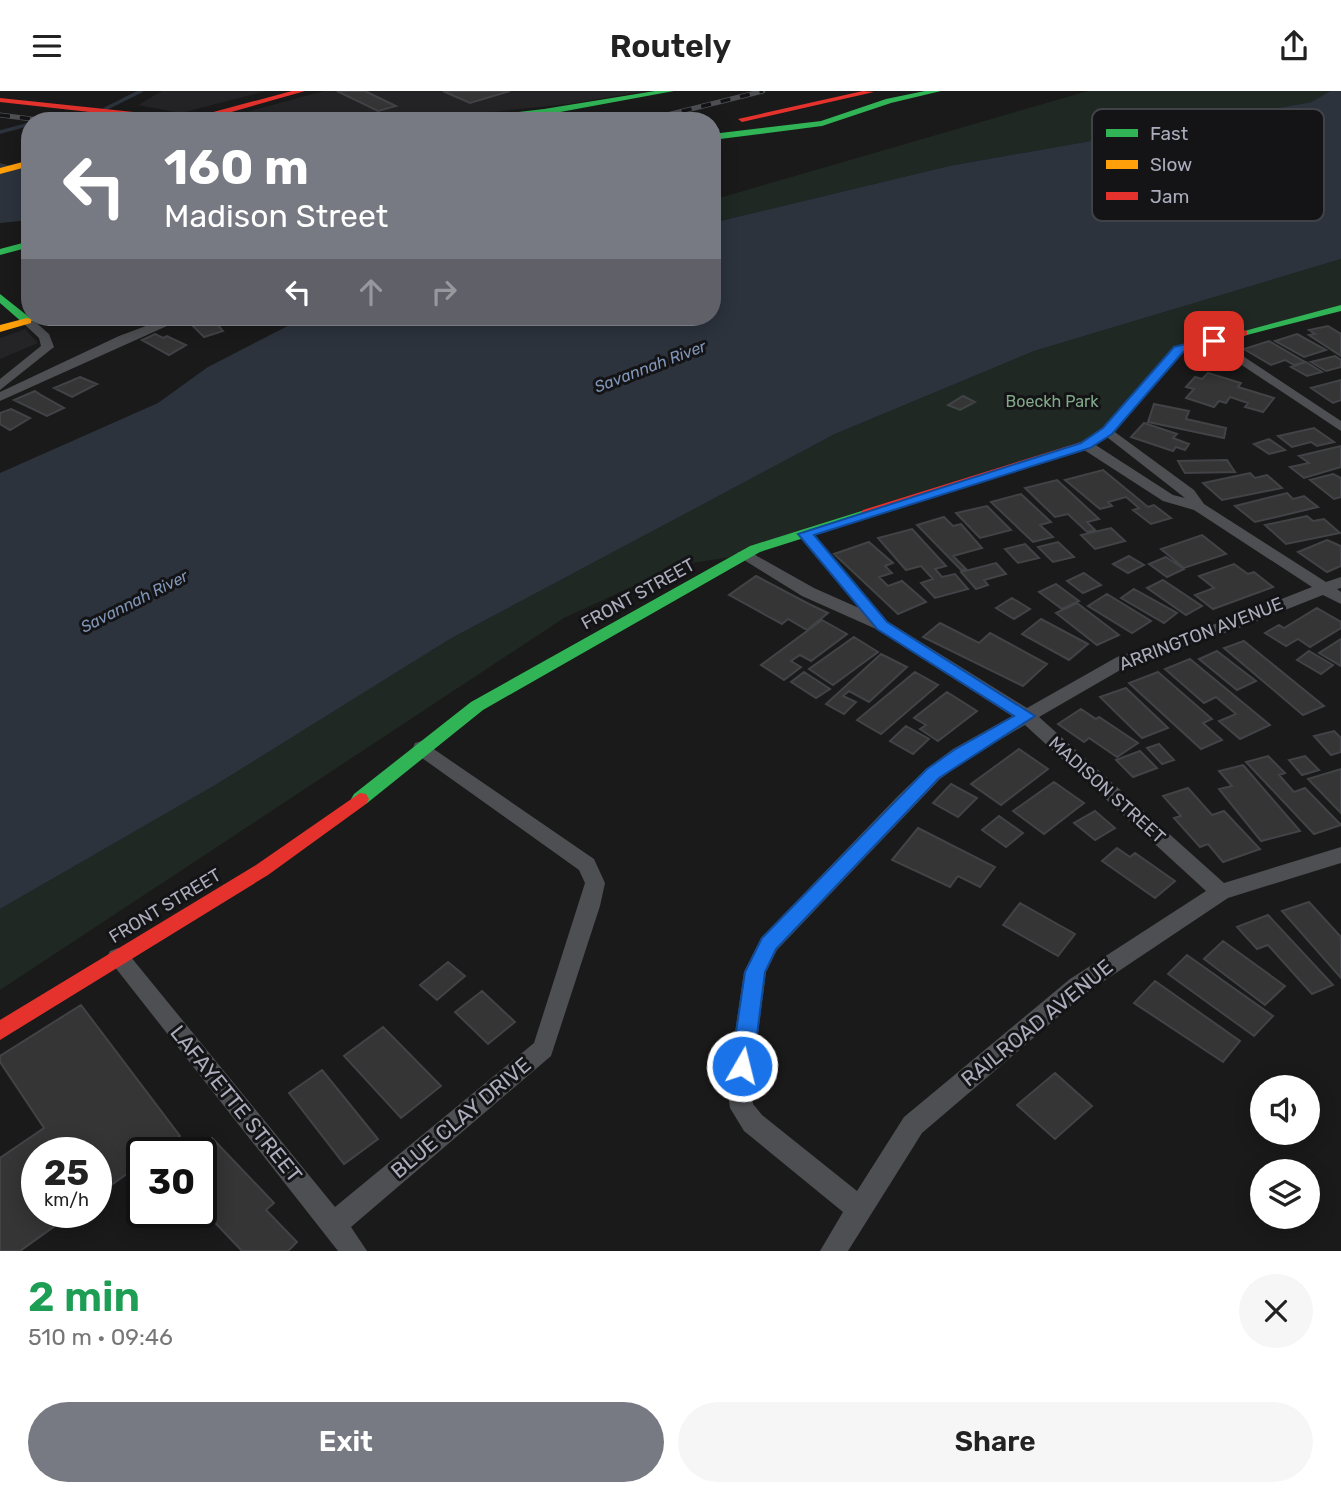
<!DOCTYPE html>
<meta charset="utf-8">
<style>
body{margin:0;font-family:Rubik,sans-serif;background:#f6f6f6;color:#222;height:100vh;display:flex;flex-direction:column;font-size:26px;white-space:nowrap}
*{box-sizing:border-box;margin:0}
p{font-size:23px;color:#767676}
.icon{flex:none;width:38px;height:38px;fill:none;stroke:currentColor;stroke-width:2;stroke-linecap:round;stroke-linejoin:round}
.map{position:relative;height:1160px;overflow:hidden}
.drawer{display:flex;flex-direction:column;background:#fff;flex:1}
.drawer>*{flex:none}
.banner{position:absolute;left:21px;top:21px;width:700px;height:214px;border-radius:28px;box-shadow:0 4px 18px #0003;background:#787a83;color:#fff;overflow:hidden}
.controls{position:absolute;left:1250px;top:984px;display:grid;gap:14px}
.controls a{display:grid;place-items:center;width:70px;height:70px;border-radius:50%;background:#fff;box-shadow:0 4px 18px #0003;font-size:35px}
.speed{position:absolute;left:21px;top:1046px;display:flex;gap:14px;font-size:35px;font-weight:700;text-align:center}
.speed>*{display:grid;place-content:center;width:91px;height:91px;border-radius:50%;background:#fff;box-shadow:0 4px 18px #0003;line-height:1}
.speed small{font-size:18px;font-weight:400}
.speed .limit{border:4px solid #111;border-radius:10px;background:#fff;color:#111}
.pin{position:absolute;display:grid;place-items:center;width:60px;height:60px;color:#fff;margin:-30px;border-radius:14px;box-shadow:0 4px 10px #0006}
.me{position:absolute;width:77px;margin:-38px;rotate:8deg;stroke-linejoin:round;filter:drop-shadow(0 0 5px #0008)}
.turn{display:flex;align-items:center;gap:24px;height:147px;padding:0 28px;font-size:32px}
.turn .icon{width:91px;height:91px;stroke-width:2.5}
.turn b{display:block;font-size:49px;line-height:60px}
.lanes{display:flex;align-items:center;height:66px;padding:0 28px;background:#0003;justify-content:center;gap:35px;direction:ltr}
.lanes .off{opacity:.35}
.round{display:grid;place-items:center;flex:none;width:74px;height:74px;border-radius:37px;background:#f6f6f6}
.headline{display:flex;align-items:center;justify-content:space-between;height:119px;padding:0 28px}
h1{font-size:42px;font-weight:600;line-height:52px;color:#1e9e55}
.action{display:flex;gap:14px;margin-top:auto;padding:14px 28px}
.action a{flex:1;height:80px;border-radius:42px;background:#787a83;color:#fff;font-size:28px;font-weight:600;line-height:80px;text-align:center}
.action a+a{background:#f6f6f6;color:#222}
header{display:flex;justify-content:space-between;align-items:center;height:91px;padding:0 28px;background:#fff;font-size:32px;font-weight:600}
.map>svg:first-child{display:block}
.built{fill:#242426}
.green{fill:#1f2822}
.water{fill:#2c333d}
.lines{fill:none;stroke-linecap:round;stroke-linejoin:round}
.stream{stroke:#2c333d;stroke-width:3.5}
.building{fill:#353536;stroke:#424346;stroke-width:2}
.street{fill:#4e4f53;fill-rule:evenodd}
.fast{fill:#30b455;fill-rule:evenodd}
.slow{fill:#ff9f0a;fill-rule:evenodd}
.jam{fill:#e5322d;fill-rule:evenodd}
.rail-casing{stroke:#4e4f52;stroke-width:5}
.rail{stroke:#141416;stroke-width:3.5;stroke-dasharray:10;stroke-linecap:butt}
.route{fill:#1a73e8;stroke:#114b97;stroke-width:2}
.labels{text-anchor:middle;stroke-width:6;stroke-linejoin:round;paint-order:stroke}
.far-water-label{font-size:16px;font-style:italic;fill:#8096b8;stroke:#141416}
.far-park-label{font-size:16px;fill:#81a889;stroke:#141416}
.street-label{font-size:18px;fill:#abadbc;stroke:#141416}
.near-street-label{font-size:21px;fill:#abadbc;stroke:#141416}
.key{fill:#141416;stroke:#414248;stroke-width:2}
.key-label{font-size:19px;fill:#abadbc}
</style>
<header><svg class="icon" aria-label="menu" viewBox="0 0 24 24"><path d="M4 6h16M4 12h16M4 18h16"/></svg>Routely<svg class="icon" aria-label="share" viewBox="0 0 24 24"><path d="M12 15V3M7 8l5-5 5 5M5 13v7h14v-7"/></svg></header>
<div class="map">
<svg width="1341" height="1160" viewBox="0 0 1341 1160">
<rect width="100%" height="100%" fill="#1a1a1a"/>
<path class="built" d="M162 0H267L181 22 138 14Z
M324 0H646L568 13 444 26 274 30 245 29 232 25Z
M25 238 38 252 0 268V247Z"/>
<path class="green" d="M1088 0H1330L1313 11 949 75 712 132V109Z
M1341 168V217L1178 259 1096 348 744 464 679 474 564 527 0 899V818L217 693 450 548 835 343 1034 260Z"/>
<path class="water" d="M1330 0H1341V168L1034 260 835 343 450 548 217 693 0 818V382L158 312 208 276 305 226H712V132L949 75 1312 11Z
M0 72 30 80V129L0 132Z"/>
<g class="lines">
<path class="stream" d="M105 18 141 0
M49 30 94 21
M0 41 30 33"/>
</g>
<path class="building" d="M337 0H365L396 15 378 20Z
M443 0H510L470 12Z
M203 226H211L223 240 204 246 188 230Z
M1328 235 1341 243V265L1309 244 1315 243 1309 239Z
M155 243 163 247 167 245 186 254 169 264 142 249Z
M1297 243 1326 259 1304 266 1275 250Z
M1269 250 1305 271 1294 274 1285 269 1271 274 1244 258Z
M1335 265 1341 269V276L1326 280 1311 271Z
M1306 271 1322 281 1307 285 1291 276Z
M1208 282 1241 292 1238 296 1274 307 1263 321 1245 316 1248 312 1230 306 1226 312 1219 310 1214 316 1186 307 1194 298 1186 296 1195 286 1202 288Z
M80 286 97 293 72 306 54 297Z
M1341 289V309L1333 312 1311 297Z
M35 300 41 304 64 317 47 325 14 309Z
M963 305 975 311 960 319 948 314Z
M1154 313 1189 320 1186 328 1226 337 1224 347 1148 331Z
M11 318 30 327 10 339 0 333V322Z
M1144 332 1177 343 1173 347 1189 353 1185 359 1176 356 1173 360 1131 346Z
M1314 337 1334 351 1317 355 1311 351 1292 356 1278 345Z
M1269 348 1285 359 1269 363 1254 353Z
M1341 355V376L1304 387 1290 376 1309 372 1299 365Z
M1227 369 1235 381 1185 382 1178 370Z
M1103 379 1148 416 1154 414 1171 427 1151 433 1133 419 1139 417 1126 406 1108 411 1112 415 1100 418 1065 389Z
M1250 382 1255 387 1267 384 1282 397 1222 409 1203 392Z
M1333 383 1341 387V406L1334 408 1310 389Z
M1057 389 1099 428 1087 431 1095 439 1087 441 1068 423 1055 426 1025 397Z
M1287 402 1293 408 1304 405 1318 416 1255 431 1235 415Z
M1021 403 1051 431 1040 434 1053 446 1033 451 991 411Z
M987 415 1011 439 980 447 956 422Z
M1307 425 1313 430 1324 428 1340 442 1286 453 1265 434Z
M944 426 953 435 961 433 982 457 953 465 966 478 961 479 917 434Z
M1111 437 1125 450 1095 458 1081 444Z
M912 438 946 475 935 478 942 486 955 483 968 498 935 507 921 492 933 488 921 475 906 479 878 447Z
M1202 444 1226 463 1184 477 1161 458Z
M1327 449 1341 455V475L1327 481 1298 461Z
M869 451 893 472 885 475 892 482 879 486 888 495 902 490 926 511 898 523 834 463Z
M1058 451 1074 466 1053 471 1038 456Z
M1025 453 1039 467 1018 472 1005 458Z
M1129 465 1144 474 1128 482 1113 473Z
M1166 466 1184 478 1167 486 1149 473Z
M996 472 1006 483 984 489 988 494 976 498 961 481Z
M1234 473 1248 483 1254 481 1273 496 1213 518 1195 504 1214 497 1199 485Z
M1084 482 1101 494 1083 502 1067 490Z
M756 485 809 513 828 522 807 539 788 528 782 533 729 504Z
M1163 489 1202 515 1186 524 1147 497Z
M1056 493 1079 510 1062 518 1039 501Z
M1134 498 1177 522 1164 532 1121 507Z
M1107 503 1151 530 1132 542 1088 515Z
M1012 507 1030 518 1014 528 996 517Z
M1077 512 1119 544 1097 554 1056 522Z
M1317 517 1341 531V537L1310 556 1298 548 1286 555 1265 542 1279 534 1284 537Z
M1041 528 1088 553 1069 569 1022 543Z
M822 529 847 543 811 570 800 564 791 570 801 576 784 589 761 574Z
M940 532 979 552 990 542 1047 573 1023 595 923 546Z
M854 546 878 561 833 594 809 578Z
M1341 548V575L1319 562Z
M1244 550 1324 615 1303 624 1224 557Z
M1217 560 1256 590 1237 599 1199 568Z
M1309 560 1333 574 1321 583 1297 569Z
M881 563 907 576 869 611 849 600 843 605 856 611 844 623 826 613Z
M1190 568 1270 634 1240 648 1219 630 1236 623 1216 606 1204 612 1165 578Z
M804 581 830 598 816 607 791 591Z
M915 581 938 594 881 643 857 629Z
M1158 581 1212 628 1203 632 1222 649 1201 658 1129 592Z
M1126 597 1168 637 1142 647 1100 606Z
M947 601 977 620 938 650 920 638 926 634 914 627Z
M1081 618 1096 628 1099 626 1138 652 1117 666 1089 647 1084 651 1058 633Z
M906 635 929 648 913 663 890 650Z
M1334 640 1341 647V661L1331 664 1314 645Z
M1159 653 1174 669 1162 673 1147 657Z
M1019 658 1048 678 1001 714 971 693Z
M1140 660 1157 677 1133 686 1116 669Z
M1268 665 1285 682 1279 684 1294 701 1305 697 1341 734 1314 743 1246 671Z
M1305 665 1319 679 1302 684 1289 669Z
M1243 674 1300 740 1261 750 1219 698 1232 695 1219 680Z
M1341 678V722L1308 688Z
M1054 691 1084 712 1044 743 1013 720Z
M951 693 977 707 958 726 933 712Z
M1188 697 1212 724 1224 720 1260 758 1223 771 1208 753 1200 756 1174 727 1181 725 1163 705Z
M1095 720 1115 737 1095 749 1074 732Z
M999 725 1023 742 1006 756 982 739Z
M918 737 995 776 980 796 958 785 950 796 892 769Z
M1117 757 1130 766 1135 762 1175 790 1155 807 1102 770Z
M1309 811 1341 846V887L1282 820Z
M1020 812 1075 843 1058 865 1003 834Z
M1268 824 1333 894 1312 903 1268 854 1257 858 1237 836Z
M1223 850 1285 895 1265 914 1204 868Z
M1187 864 1273 925 1254 945 1168 883Z
M448 871 465 885 437 909 420 894Z
M1155 890 1240 950 1223 971 1134 912Z
M482 900 515 931 488 953 455 921Z
M81 914 180 1045 156 1062H142V1072L96 1105V1062H37V1122H73L20 1160H0V1067L44 1037 0 971V965Z
M383 936 441 995 401 1027 344 965Z
M322 979 378 1048 344 1073 289 1002Z
M1055 982 1092 1015 1055 1048 1017 1014Z
M212 1047 274 1112 266 1119 297 1151 288 1160H242L201 1117V1062H194Z"/>
<g class="lines">
<path class="street" d="M170 226H187L0 310V301L119 245Z
M23 227H31L49 243 54 256 0 299V288L41 255 39 247 21 230Z
M1214 246 1341 330V340L1210 253V247Z
M1108 336 1194 399 1204 413 1326 491 1341 486V497L1337 498 1341 501V513L1323 504 1242 536 1129 574 1039 626 1224 792 1341 756V772L1228 807 1086 902 922 1042 848 1160H820L843 1121 744 1040 730 1017 727 996 744 881 761 847 899 704 926 678 953 658 1012 625 876 538 802 505 736 464 738 461H750L814 497 859 517 797 443 805 438 810 440 887 530 1027 617 1117 566 1230 528 1312 496 1194 419 1163 410 1081 357V351H1091L1173 404 1185 407 1103 343V337ZM1025 634 1206 800 1070 888 904 1026 857 1100 762 1024 753 1013 751 996 766 881 777 859 940 688 967 668Z
M422 650 594 768 605 792 600 815 551 965 351 1136 367 1160H338L107 866 110 860 118 857 126 860 335 1116 534 952 585 792 579 779 415 662 413 657 415 652Z"/>
<path class="fast" d="M655 0H674L544 24 478 30H444L544 18Z
M925 0H941L891 12 822 35 712 49V43L821 30 886 8Z
M30 150V156L0 164V158Z
M0 203 29 226H50L23 232 0 212Z
M1341 214V220L1243 245 1237 242Z
M868 418 875 422 873 425 760 461 483 619 366 713H354L351 708 354 703 471 611 750 455Z"/>
<path class="slow" d="M30 69V75L0 83V77Z
M27 227 31 228V232L0 241V234Z"/>
<path class="jam" d="M292 0H305L200 30H170L0 11V7L191 27Z
M863 0 874 1 742 31 738 28Z
M1243 239 1247 240V244L1182 261 1112 343 1091 357 873 425H863L861 422 863 419 1081 351 1104 337 1174 257Z
M360 702 366 703 369 708 366 713 268 784 0 949V929L256 774Z"/>
<defs>
<path id="rail" d="M0 24 47 30
M643 30 763 0"/>
</defs>
<use href="#rail" class="rail-casing"/>
<use href="#rail" class="rail"/>
</g>
<path class="route" d="M1214 246 1220 250 1218 252 1183 261 1112 343 1090 357 814 444 887 531 1035 625 939 687 776 858 765 881 753 975 749 982 742 985 735 982 731 975 745 881 762 847 927 678 954 659 1014 625 877 538 798 443 1081 352 1103 337 1174 256Z"/>
<g class="labels">
<g class="far-water-label">
<text transform="translate(650 275) rotate(-21)" y="6">Savannah River</text>
<text transform="translate(134 510) rotate(-27)" y="6">Savannah River</text>
</g>
<g class="far-park-label">
<text x="1052" y="316">Boeckh Park</text>
</g>
<g class="street-label">
<text transform="translate(638 503) rotate(-29)" y="6">FRONT STREET</text>
<text transform="translate(1201 543) rotate(-21)" y="6">ARRINGTON AVENUE</text>
<text transform="translate(1107 699) rotate(42)" y="6">MADISON STREET</text>
<text transform="translate(165 815) rotate(-31)" y="6">FRONT STREET</text>
</g>
<g class="near-street-label">
<text transform="translate(1037 932) rotate(-39)" y="7">RAILROAD AVENUE</text>
<text transform="translate(236 1013) rotate(51)" y="7">LAFAYETTE STREET</text>
<text transform="translate(461 1027) rotate(-40)" y="7">BLUE CLAY DRIVE</text>
</g>
</g>
<rect x="1092" y="18" width="232" height="112" rx="10" class="key"/>
<rect x="1106" y="38" width="32" height="8" fill="#30b455"/>
<rect x="1106" y="69" width="32" height="9" fill="#ff9f0a"/>
<rect x="1106" y="101" width="32" height="8" fill="#e5322d"/>
<g class="key-label">
<text x="1150" y="49">Fast</text>
<text x="1150" y="80">Slow</text>
<text x="1150" y="112">Jam</text>
</g>
</svg>
<div class="controls">
<a><svg class="icon" aria-label="sound" viewBox="0 0 24 24"><path d="M4 9h4l5-4v14l-5-4H4zM17 9q2 3 0 6"/></svg></a>
<a><svg class="icon" aria-label="layers" viewBox="0 0 24 24"><path d="M12 4l9 5-9 5-9-5zM3 14l9 5 9-5"/></svg></a>
</div>
<div class="speed"><div>25<small>km/h</small></div><div class="limit">30</div></div>
<div class="pin" style="left:1214px;top:250px;background:#d93025"><svg class="icon" aria-label="arrive" viewBox="0 0 24 24"><path d="M6 21V4h12l-3 4 3 4H6"/></svg></div>
<svg class="me" style="left:742px;top:975px" viewBox="-20 -20 40 40"><circle r="17" fill="#1a73e8" stroke="#fff" stroke-width="3"/><path d="M0-11L8 9 0 5-8 9z" fill="#fff"/></svg>
<div class="banner">
<div class="turn"><svg class="icon" aria-label="left" viewBox="0 0 24 24"><path d="M17 20v-9H6M10 6l-5 5 5 5"/></svg><div><b>160 m</b>Madison Street</div></div>
<div class="lanes"><svg class="icon" aria-label="left" viewBox="0 0 24 24"><path d="M17 20v-9H6M10 6l-5 5 5 5"/></svg><svg class="icon off" aria-label="ahead" viewBox="0 0 24 24"><path d="M12 20V5M6 11l6-6 6 6"/></svg><svg class="icon off" aria-label="right" viewBox="0 0 24 24"><path d="M7 20v-9h11M14 6l5 5-5 5"/></svg></div>
</div>
</div>
<section class="drawer">
<div class="headline"><div><h1>2 min</h1><p>510 m · 09:46</p></div><a class="round"><svg class="icon" aria-label="close" viewBox="0 0 24 24"><path d="M6 6l12 12M18 6L6 18"/></svg></a></div>
<div class="action"><a>Exit</a><a>Share</a></div>
</section>
